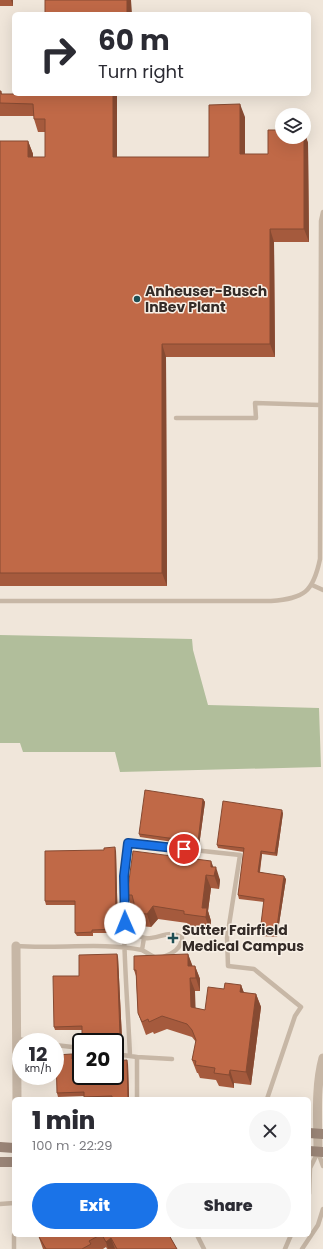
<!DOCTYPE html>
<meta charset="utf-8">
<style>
body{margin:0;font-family:Poppins,sans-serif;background:#f7f7f7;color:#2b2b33;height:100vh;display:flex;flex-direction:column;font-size:15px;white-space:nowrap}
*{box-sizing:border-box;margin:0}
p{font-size:13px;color:#7c7c81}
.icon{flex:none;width:22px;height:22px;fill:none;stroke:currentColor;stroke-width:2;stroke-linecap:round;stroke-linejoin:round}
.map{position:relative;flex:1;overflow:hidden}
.sheet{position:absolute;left:12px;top:1097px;width:299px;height:140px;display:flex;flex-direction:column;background:#fff;border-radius:6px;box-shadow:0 4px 16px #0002}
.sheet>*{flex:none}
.banner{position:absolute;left:12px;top:12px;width:299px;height:84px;border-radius:6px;box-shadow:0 4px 16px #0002;background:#fff;color:#2b2b33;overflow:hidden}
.buttons{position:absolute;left:275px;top:108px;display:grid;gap:8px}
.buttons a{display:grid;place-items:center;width:36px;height:36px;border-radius:50%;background:#fff;box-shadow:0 4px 16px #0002;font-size:20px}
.speed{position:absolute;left:12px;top:1033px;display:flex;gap:8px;font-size:20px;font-weight:700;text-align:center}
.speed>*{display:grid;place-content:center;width:52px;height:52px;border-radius:50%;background:#fff;box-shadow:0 4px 16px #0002;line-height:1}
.speed small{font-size:10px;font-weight:400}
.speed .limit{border:2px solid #111;border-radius:6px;background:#fff;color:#111}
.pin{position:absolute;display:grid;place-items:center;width:34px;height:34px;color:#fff;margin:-17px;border:2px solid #fff;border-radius:50%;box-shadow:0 1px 4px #0007}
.me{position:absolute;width:44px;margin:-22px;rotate:359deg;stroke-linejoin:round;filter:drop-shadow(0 0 3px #0008)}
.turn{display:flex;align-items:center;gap:14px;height:84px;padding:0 20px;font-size:18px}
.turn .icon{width:52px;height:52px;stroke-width:2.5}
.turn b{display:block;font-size:28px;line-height:34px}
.round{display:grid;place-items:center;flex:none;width:42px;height:42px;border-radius:21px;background:#f7f7f7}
.headline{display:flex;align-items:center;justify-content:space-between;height:68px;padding:0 20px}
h1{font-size:24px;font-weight:800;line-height:30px}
.cta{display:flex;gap:8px;margin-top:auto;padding:8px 20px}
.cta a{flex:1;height:46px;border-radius:24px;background:#1a73e8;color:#fff;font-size:16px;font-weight:800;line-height:46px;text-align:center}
.cta a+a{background:#f7f7f7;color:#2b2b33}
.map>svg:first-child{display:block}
.green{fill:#b1be9b}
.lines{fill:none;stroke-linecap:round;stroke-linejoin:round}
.lane{stroke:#c7b7a6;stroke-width:4.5}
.street{stroke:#c7b7a6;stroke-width:9}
.secondary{stroke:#9b8678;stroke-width:10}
.wall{fill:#a55a3d}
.shaded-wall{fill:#864a32}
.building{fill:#c06947;stroke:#864a32}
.route-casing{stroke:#114b97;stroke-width:10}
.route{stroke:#1a73e8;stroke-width:7}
.poi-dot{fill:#1e4e53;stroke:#f8f0e6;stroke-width:1.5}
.labels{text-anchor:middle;stroke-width:3;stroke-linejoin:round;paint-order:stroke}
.poi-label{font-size:14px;font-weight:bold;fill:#342b27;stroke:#f8f0e6;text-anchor:start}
</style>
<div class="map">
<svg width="323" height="1249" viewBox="0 0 323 1249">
<rect width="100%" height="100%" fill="#f0e6da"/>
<path class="green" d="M0 635 192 639 193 650 208 705 319 708 321 767 120 772 115 752H23L20 743H0Z"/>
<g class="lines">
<path class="lane" d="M176 418H256L255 403 320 405
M312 585 323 590
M0 601H271C304 598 313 593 320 559L321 221 323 212
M125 923C130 928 137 937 145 938 157 940 171 928 182 938 181 949 173 953 163 957
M144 938 142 950 154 957
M16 946C58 949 103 942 142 950
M17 1039 37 1042
M55 1045 81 1048
M115 1054 137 1057V1099
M130 1056C127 985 119 914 128 843L240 855 227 938 228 966 254 969 301 1007 295 1016 267 1099
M137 1057 172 1059
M318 1152 323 1166
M309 1194 310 1168 318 1152
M0 1204 14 1203
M197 1235 204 1249
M14 1249V1235
M285 1249 291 1235
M302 1249 318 1225 323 1209"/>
<path class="street" d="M16 946 17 1099
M318 1152C318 1120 315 1088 323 1058"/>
<path class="secondary" d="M309 1133 323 1134
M0 1147 14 1148
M309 1151 323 1152
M0 1162H14"/>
</g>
<path class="wall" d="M0 0H13V6H0Z
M0 91H1L2 94H117V157H209L245 117V154H268L304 137V131L308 143 309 242H274L275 357H166L167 586H0V141H28L33 154V157H45V132H38L34 119V116H0Z
M203 799 205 802 199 846 140 837 139 834Z
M283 813 277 856 262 854 260 872 286 879 277 937 261 936 260 932 264 902 239 899 238 895 244 852 218 848 217 845Z
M104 850 116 851 118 933H93V936H77L75 933V905H46L45 901Z
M213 867 220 880 219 889 211 888 208 911 211 921 210 930 189 927 187 923 158 919 151 927 139 926 137 924 133 911V908H132L127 895Z
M117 954 118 957 122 1039H83L82 1036V1030H55L54 1027 79 976Z
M188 954 192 966H195L200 979V991H195V1008L205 1010 224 989 241 985 244 993 256 994 261 1007 251 1085 234 1083V1088L219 1086 216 1080 200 1078 198 1073H197L192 1060 196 1042 192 1037 167 1029 154 1034 153 1032 146 1035 138 1013 136 976 134 970Z
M72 1054 73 1059 81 1076 128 1064 129 1099H85L84 1096 58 1097 57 1093Z
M38 1235H169L177 1249H107L106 1247 103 1249H43Z"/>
<path class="shaded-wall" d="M11 0H13V6Z
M127 0H131L132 14H127Z
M113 94H117V170L113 157Z
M240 104 245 117V167L240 154Z
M304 131 308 143 309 242 304 229Z
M28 141 33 154V170L28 157Z
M270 229 274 242 275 357 270 344Z
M162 344 166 357 167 586 162 573Z
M203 799 205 802 199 846 198 842Z
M282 810 283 813 277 856 275 853Z
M115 847 116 851 118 933 116 929Z
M261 851 262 854 259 875 258 872Z
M211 861 215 871 216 867 220 880 219 889 211 867Z
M206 875 211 888 208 911 211 921 210 930 202 908Z
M284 876 286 879 277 937 276 934Z
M153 906 158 919 151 927 147 914Z
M117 954 118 957 122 1039 120 1035Z
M188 954 193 967V979L188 966Z
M195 966 200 979V991L196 978Z
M190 978 195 991 196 1020 191 1007Z
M241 985 246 998 240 992Z
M256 994 261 1007 251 1085 246 1072Z
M127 1060 128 1064 129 1099H128Z
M230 1070 234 1083V1088L229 1075Z
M111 1238 115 1249H108L106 1242Z"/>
<path class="building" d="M45 0H127V14H45Z
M0 91H1V94H113V157H209V105L240 104V154H268V130H282V137H304V229H270V344H162V573H0V141H28V157H45V119H34L33 104 0 103Z
M145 790 203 799 198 842 139 834Z
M223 801 282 810 275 853 261 851 258 872 284 876 276 934 260 932 264 899 238 895 244 848 217 845Z
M115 847 116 929 92 930V932L75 933V901H45V851L104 850V848Z
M133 851 211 861V867H216L214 876 206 875 202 908H207L206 917 184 914V911L153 906 147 914 135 913 133 911 134 903 132 895H127Z
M117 954 120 1035 82 1036V1026L54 1027 53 976H79V955Z
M188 954V966H195L196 978H190L191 1007 205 1010 208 987 224 989 225 983 241 985 240 992 256 994 246 1072 230 1070 229 1075 214 1073 215 1068 195 1065 196 1061 192 1060 196 1040 192 1030 187 1024 162 1016 149 1022 148 1019 142 1022 138 1013 136 970H134V956Z
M72 1054V1059H81V1076H115V1061L127 1060 128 1099H112V1096L84 1097V1092L57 1093 56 1055Z
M38 1235H100L89 1241 91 1244 82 1249H46Z
M102 1235H169L177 1249H117L111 1238 106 1242Z"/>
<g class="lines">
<defs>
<path id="route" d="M125 923 124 876 128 843 184 849"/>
</defs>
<use href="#route" class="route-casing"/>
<use href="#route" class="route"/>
</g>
<g class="poi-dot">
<circle cx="137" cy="299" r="4"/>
<path d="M171 932h4v4h4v4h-4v4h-4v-4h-4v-4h4z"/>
</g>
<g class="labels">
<g class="poi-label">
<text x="145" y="296">Anheuser-Busch<tspan x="145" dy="16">InBev Plant</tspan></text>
<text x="182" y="935">Sutter Fairfield<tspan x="182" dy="16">Medical Campus</tspan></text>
</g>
</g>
</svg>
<div class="buttons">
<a><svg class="icon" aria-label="layers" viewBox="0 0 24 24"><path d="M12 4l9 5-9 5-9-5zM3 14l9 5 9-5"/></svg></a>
</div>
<div class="speed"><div>12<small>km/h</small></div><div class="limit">20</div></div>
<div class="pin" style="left:184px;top:849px;background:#d93025"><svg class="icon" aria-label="arrive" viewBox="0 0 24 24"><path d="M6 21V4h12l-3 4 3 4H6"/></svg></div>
<svg class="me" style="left:125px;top:923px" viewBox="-20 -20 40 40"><circle r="19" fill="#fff"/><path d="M0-13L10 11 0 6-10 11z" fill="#1a73e8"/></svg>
<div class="banner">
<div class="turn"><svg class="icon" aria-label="right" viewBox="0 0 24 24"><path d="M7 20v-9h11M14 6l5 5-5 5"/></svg><div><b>60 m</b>Turn right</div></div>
</div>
<section class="sheet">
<div class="headline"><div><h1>1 min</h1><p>100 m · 22:29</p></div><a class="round"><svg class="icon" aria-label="close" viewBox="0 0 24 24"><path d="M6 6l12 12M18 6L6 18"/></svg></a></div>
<div class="cta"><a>Exit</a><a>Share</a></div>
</section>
</div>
